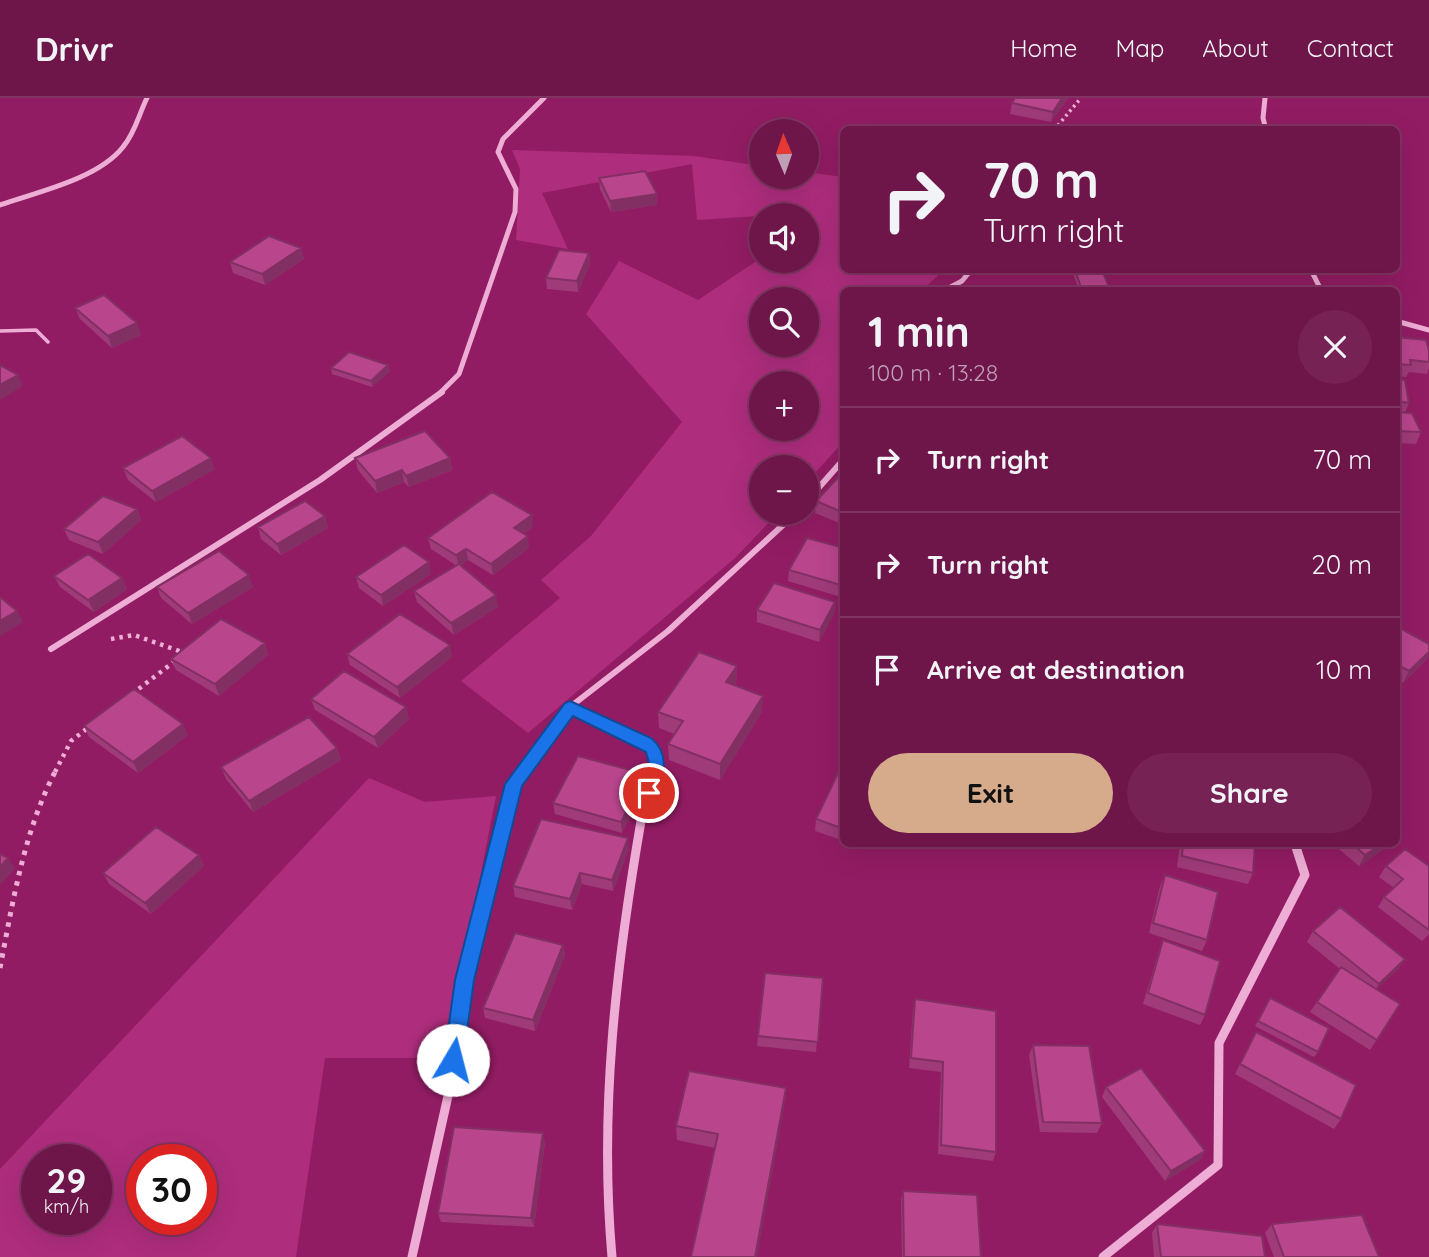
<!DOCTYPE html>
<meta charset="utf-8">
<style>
body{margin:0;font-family:Quicksand,sans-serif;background:#762254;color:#f1f3f6;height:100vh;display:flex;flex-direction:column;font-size:26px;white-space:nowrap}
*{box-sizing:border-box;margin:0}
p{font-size:23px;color:#bf9fb5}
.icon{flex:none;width:38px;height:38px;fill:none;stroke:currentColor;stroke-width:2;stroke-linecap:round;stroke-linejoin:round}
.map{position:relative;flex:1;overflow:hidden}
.details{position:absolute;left:840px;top:189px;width:560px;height:560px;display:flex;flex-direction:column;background:#6e154a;border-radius:10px;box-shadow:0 7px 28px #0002,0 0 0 2px #803462}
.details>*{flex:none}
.top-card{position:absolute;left:840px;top:28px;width:560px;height:147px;border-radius:10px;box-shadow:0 7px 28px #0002,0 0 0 2px #803462;background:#6e154a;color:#f1f3f6;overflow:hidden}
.needle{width:46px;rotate:358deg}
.buttons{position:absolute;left:749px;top:21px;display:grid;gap:14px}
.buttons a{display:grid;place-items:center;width:70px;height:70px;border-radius:50%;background:#6e154a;box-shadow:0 7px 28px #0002,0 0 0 2px #803462;font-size:35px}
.speed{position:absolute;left:21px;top:1046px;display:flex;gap:14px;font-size:35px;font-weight:700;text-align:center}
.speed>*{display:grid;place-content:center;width:91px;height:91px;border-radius:50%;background:#6e154a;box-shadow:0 7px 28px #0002,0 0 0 2px #803462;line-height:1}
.speed small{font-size:18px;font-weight:400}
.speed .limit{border:10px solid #d22;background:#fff;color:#111}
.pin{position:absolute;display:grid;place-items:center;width:60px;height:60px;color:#fff;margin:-30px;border:4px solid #fff;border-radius:50%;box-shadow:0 2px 7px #0007}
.me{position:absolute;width:77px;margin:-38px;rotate:8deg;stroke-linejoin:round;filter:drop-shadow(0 0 5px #0008)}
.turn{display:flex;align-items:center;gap:24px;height:147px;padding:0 28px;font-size:32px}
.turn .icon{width:91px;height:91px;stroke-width:2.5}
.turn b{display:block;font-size:49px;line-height:60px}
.round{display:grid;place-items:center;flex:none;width:74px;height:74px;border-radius:37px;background:#762254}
.summary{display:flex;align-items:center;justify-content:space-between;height:119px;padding:0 28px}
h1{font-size:42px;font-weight:700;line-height:52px}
.button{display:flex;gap:14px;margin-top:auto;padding:14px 28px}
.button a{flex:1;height:80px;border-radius:42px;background:#d6ab8b;color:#111;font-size:28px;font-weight:700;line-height:80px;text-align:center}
.button a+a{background:#762254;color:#f1f3f6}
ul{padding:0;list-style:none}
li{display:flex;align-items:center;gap:21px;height:105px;padding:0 28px;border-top:2px solid #803462}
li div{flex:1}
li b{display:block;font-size:26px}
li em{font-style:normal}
header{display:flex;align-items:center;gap:42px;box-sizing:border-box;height:98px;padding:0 35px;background:#6e154a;border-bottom:2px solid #803462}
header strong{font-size:33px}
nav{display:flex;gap:38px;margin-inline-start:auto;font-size:24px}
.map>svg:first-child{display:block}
.green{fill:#ae2d7d;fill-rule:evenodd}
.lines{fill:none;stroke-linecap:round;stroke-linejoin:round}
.path-far2{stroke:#eeadd5;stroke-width:3.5;stroke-dasharray:2.5 3.5;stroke-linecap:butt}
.path-far1{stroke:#eeadd5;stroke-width:4.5;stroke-dasharray:3.5 5;stroke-linecap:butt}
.path{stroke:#eeadd5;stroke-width:5;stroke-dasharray:4.5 6;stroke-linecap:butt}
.service{stroke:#eeadd5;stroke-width:3.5}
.minor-far2{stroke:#eeadd5;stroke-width:5}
.minor-far1{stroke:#eeadd5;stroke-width:6}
.minor{stroke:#eeadd5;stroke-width:9}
.wall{fill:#9f3b79}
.shaded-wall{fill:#823063}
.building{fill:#b9458d;stroke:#823063;stroke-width:2}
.route{fill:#1a73e8;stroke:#114b97;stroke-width:2}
</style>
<header>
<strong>Drivr</strong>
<nav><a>Home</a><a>Map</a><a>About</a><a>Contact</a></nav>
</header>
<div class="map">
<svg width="1429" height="1159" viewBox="0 0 1429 1159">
<rect width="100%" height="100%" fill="#921c63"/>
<path class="green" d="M512 52 694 58 761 68V79H807V74L843 79 844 172H944L922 192H844L843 344 807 384V369H761V415H778L735 460 528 635 461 583 560 500 541 482 591 438 682 324 586 216 619 163 698 202 761 160V163H807V117H761V133L759 118 697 122 692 66 542 95 568 151 516 142 520 71ZM761 201H807V247H761ZM761 285H807V331H761Z
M369 680 425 704 496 698 445 960H325L296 1159H0V1071ZM37 1062H96V1122H37ZM142 1062H201V1122H142Z"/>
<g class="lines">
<path class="path-far2" d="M1054 32 1081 0"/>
<path class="path-far1" d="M111 541 134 537 185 555
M132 596 175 563
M55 674 71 643 89 629"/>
<path class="path" d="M0 870C13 803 24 733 56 672"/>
<path class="service" d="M0 233 36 232 48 244"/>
<path class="minor-far2" d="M1265 0 1263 20 1266 32
M0 107C37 94 98 81 123 49 135 35 139 16 147 0
M1311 172 1321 192
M945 192 962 183 971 172
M1396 223 1429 232
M440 295 459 276 515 114 516 91 498 54 503 41 544 0"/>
<path class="minor-far1" d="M807 403 844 361
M51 551 320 382 442 294
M570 609 646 644 656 659V674
M523 674 570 609 668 533 796 415"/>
<path class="minor" d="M412 1159 450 989 464 882 514 686 524 672
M612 1159C599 1012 616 868 641 723 644 705 653 690 656 672
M1103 1159 1218 1067 1219 945 1305 777 1295 746"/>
</g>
<path class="wall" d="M1068 0 1051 24 1010 16 1012 5Z
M599 80 657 107 611 114 600 91Z
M301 150 304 161 265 187 233 175 230 164Z
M589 155 590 166 578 194 547 191 546 180Z
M1073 172H1102L1110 192H1079L1072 173Z
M75 210 141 237 112 250 80 221Z
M1396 239 1429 253V270L1427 276 1409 274 1406 279 1396 278Z
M388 267 390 273 372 289 332 276 331 270Z
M1396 281 1409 305 1405 315 1421 334 1416 346 1396 345Z
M355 360H450L452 372 409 389 404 384 377 395 358 372Z
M123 370 215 371 156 404 128 382Z
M844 373V427L815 415 816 403Z
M137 411 141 422 103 456 69 442 64 431Z
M325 418 328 430 281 457 261 441 258 429Z
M533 429 524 436 529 450 493 477 468 462 460 468 498 509 454 537 417 504 414 493 457 468 431 451 428 440Z
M844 450V500L788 483 789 472Z
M431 476 383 508 359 490 356 479Z
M54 478 122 480 127 491 94 514 60 489Z
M157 489H253L192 526 161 500Z
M835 504 834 516 819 544 757 524V512Z
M1396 528 1428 560 1403 585 1396 581Z
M265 545 268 557 219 598 176 572 171 561Z
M347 556 452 559 400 600 350 567Z
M737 568 736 584 735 587 762 614 720 682 669 662 668 646 674 636 659 630 658 614Z
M311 601 409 621 378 650 315 612Z
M84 628 188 637 138 675 89 639Z
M337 650 341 662 253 714 226 681 221 669Z
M844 675V743L815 733 816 721Z
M645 676V688L622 735 555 716 553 705Z
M851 746H868L866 751Z
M1180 746H1255L1253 775 1248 786 1177 769Z
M1333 746H1391L1359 768Z
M629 751 613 793 582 786 572 812 515 799 513 788Z
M199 757 204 768 151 816 109 786 103 775Z
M1386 768H1429V836L1422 843 1378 809 1384 799 1394 790 1379 779Z
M1165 777 1207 842 1202 853 1149 835 1160 788Z
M1313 833 1405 861 1398 871 1376 891 1400 906 1370 952 1310 914 1340 871 1307 844Z
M1163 842 1205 917 1200 927 1143 906 1159 853Z
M563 847 565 857 535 933 485 920 483 910Z
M823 880 816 954 757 948 758 938Z
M1270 900 1318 954 1314 959 1255 928Z
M915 901 996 1054 993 1063 938 1056 941 974 909 970 913 912Z
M1256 934 1341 1021 1334 1031 1235 976Z
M1033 947 1102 1025 1097 1035 1040 1034 1029 957Z
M1106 989 1205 1053 1200 1062 1165 1083 1102 999Z
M786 990 785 1005 715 1050 677 1042 676 1028Z
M545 1044 534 1129 441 1124 438 1115Z
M903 1093 981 1159H902L901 1102Z
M1157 1126 1265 1159H1154L1152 1135Z
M1272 1126 1379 1159H1274L1265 1135Z"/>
<path class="shaded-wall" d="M1062 0H1068L1051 24 1053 14Z
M657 96V107L611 114 610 103Z
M301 150 304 161 265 187 262 176Z
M589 155 590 166 578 194 577 183Z
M137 225 141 237 112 250 108 238Z
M388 267 390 273 372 289 371 283Z
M18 277 23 288 0 302V287Z
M211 360 215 371 156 404 152 393Z
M450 360 452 372 409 389 406 378Z
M402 372 404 384 377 395 375 383Z
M137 411 141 422 103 456 98 444Z
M532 417 533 429 516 442 514 430Z
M325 418 328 430 281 457 277 446Z
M528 438 529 450 493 477 491 466Z
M466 451 468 462 459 469 456 457Z
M429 464 431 476 383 508 381 497Z
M249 477 253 489 192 526 188 515Z
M122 480 127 491 94 514 88 502Z
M496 497 498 509 454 537 451 525Z
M835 504 834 516 819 544 820 532Z
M17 513 23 524 0 538V523Z
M265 545 268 557 219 598 215 586Z
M450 547 452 559 400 600 397 589Z
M1429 554 1428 560 1403 585 1409 573Z
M737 568 736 584 726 601V584Z
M763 598 762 614 720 682V666Z
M406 609 409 621 378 650 374 639Z
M183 626 188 637 138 675 133 664Z
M337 650 341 662 253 714 249 703Z
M645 676V688L622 735 621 724Z
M628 740 629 751 613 793 612 782Z
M1382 746H1391L1359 768 1365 757Z
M199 757 204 768 151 816 145 805Z
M8 760 15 771 0 787V769Z
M580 775 582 786 572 812 570 801Z
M563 847 565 857 535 933 533 922Z
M1405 861 1398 871 1372 896 1379 886Z
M786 990 785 1005 757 1159H755Z
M543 1035 545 1044 534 1129 531 1120Z
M1205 1053 1200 1062 1165 1083 1171 1073Z"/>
<path class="building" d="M1015 0H1062L1053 14 1012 5Z
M645 73 657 96 610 103 599 80Z
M269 138 301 150 262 176 230 164Z
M559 152 589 155 577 183 546 180Z
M1075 172H1102L1110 192H1082Z
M1260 191H1293L1294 192H1261Z
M104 197 137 225 108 238 75 210Z
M1396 239 1426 242 1429 253V264L1410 262 1411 267 1396 266Z
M349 254 388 267 371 283 331 270Z
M0 267 18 277 0 287Z
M1396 281 1405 282 1409 305 1396 303Z
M1396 314 1412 315 1421 334 1396 333Z
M425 333 450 360 406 378 402 372 375 383 355 360Z
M182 338 211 360 152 393 123 370Z
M844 373V415L816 403Z
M492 394 532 417 514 430 528 438 491 466 466 451 456 457 428 440Z
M103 398 137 411 98 444 64 431Z
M305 403 325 418 277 446 258 429Z
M807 440 844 450V488L789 472Z
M404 447 429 464 381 497 356 479Z
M219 453 249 477 188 515 157 489Z
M88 456 122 480 88 502 54 478Z
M459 466 496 497 451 525 414 493Z
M774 485 835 504 820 532 757 512Z
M0 499 17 513 0 523Z
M400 516 450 547 397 589 347 556Z
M221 521 265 545 215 586 171 561Z
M1396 528 1429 546V554L1409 573 1396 566Z
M699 554 737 568 726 584 763 598 720 666 668 646 683 623 658 614Z
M344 573 406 609 374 639 311 601Z
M134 591 183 626 133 664 84 628Z
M309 619 337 650 249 703 221 669Z
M578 658 645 676 621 724 553 705Z
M1396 665 1400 666 1396 684Z
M839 673 844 675V731L816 721Z
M541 721 628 740 612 782 580 775 570 801 513 788Z
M156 729 199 757 145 805 103 775Z
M1183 746H1255L1253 775 1182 758Z
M1352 746H1382L1365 757Z
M1405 751 1429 768V832L1384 799 1403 781 1386 768Z
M0 756 8 760 0 769Z
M1165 777 1218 794 1207 842 1153 825Z
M1340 809 1405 861 1379 886 1313 833Z
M515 835 563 847 533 922 483 910Z
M1163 842 1220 863 1205 917 1148 895Z
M1341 869 1400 906 1377 942 1317 904Z
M765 875 823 880 818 944 758 938Z
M1270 900 1329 930 1318 954 1258 923Z
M915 901 996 913V1054L941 1047 943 964 911 960Z
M1256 934 1356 987 1341 1021 1240 966Z
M1033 947 1089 948 1102 1025 1043 1024Z
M1141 970 1205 1053 1171 1073 1106 989Z
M689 973 786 990 755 1159H691L718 1036 676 1028Z
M454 1029 543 1035 531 1120 438 1115Z
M903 1093 977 1097 981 1159H904Z
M1362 1117 1379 1159H1284L1272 1126Z
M1157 1126 1262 1138 1265 1159H1161Z"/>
<path class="route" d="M570 603 651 640C670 655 665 680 655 700H643L641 695 649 665 646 654 573 618 522 688 474 882 463 962 460 969 453 971 446 969 444 962 455 882 505 686 565 605Z"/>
</svg>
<div class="buttons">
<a><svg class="needle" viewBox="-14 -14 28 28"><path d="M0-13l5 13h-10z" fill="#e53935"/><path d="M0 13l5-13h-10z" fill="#bf9fb5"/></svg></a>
<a><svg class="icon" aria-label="sound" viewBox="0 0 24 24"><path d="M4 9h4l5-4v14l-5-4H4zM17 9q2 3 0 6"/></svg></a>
<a><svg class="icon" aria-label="search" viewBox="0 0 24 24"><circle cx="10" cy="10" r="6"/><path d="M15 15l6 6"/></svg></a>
<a>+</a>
<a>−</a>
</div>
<div class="speed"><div>29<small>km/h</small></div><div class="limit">30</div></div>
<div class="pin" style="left:649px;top:695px;background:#d93025"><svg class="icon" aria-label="arrive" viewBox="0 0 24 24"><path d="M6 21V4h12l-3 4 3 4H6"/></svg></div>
<svg class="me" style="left:453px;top:962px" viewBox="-20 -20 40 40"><circle r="19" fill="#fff"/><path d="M0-13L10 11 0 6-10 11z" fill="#1a73e8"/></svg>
<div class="top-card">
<div class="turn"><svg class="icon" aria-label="right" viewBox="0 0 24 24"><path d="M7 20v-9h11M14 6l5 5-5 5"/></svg><div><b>70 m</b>Turn right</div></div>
</div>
<section class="details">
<div class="summary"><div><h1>1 min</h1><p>100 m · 13:28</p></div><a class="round"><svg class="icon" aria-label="close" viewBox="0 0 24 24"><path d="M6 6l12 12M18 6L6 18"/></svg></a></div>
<ul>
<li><svg class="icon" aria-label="right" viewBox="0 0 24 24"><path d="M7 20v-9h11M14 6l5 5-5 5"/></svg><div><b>Turn right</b></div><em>70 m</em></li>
<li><svg class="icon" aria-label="right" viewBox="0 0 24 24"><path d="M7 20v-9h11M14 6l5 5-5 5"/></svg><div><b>Turn right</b></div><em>20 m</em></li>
<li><svg class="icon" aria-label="arrive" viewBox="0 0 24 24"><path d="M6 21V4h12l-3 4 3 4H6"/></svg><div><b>Arrive at destination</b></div><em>10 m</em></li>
</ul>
<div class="button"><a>Exit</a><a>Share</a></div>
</section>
</div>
